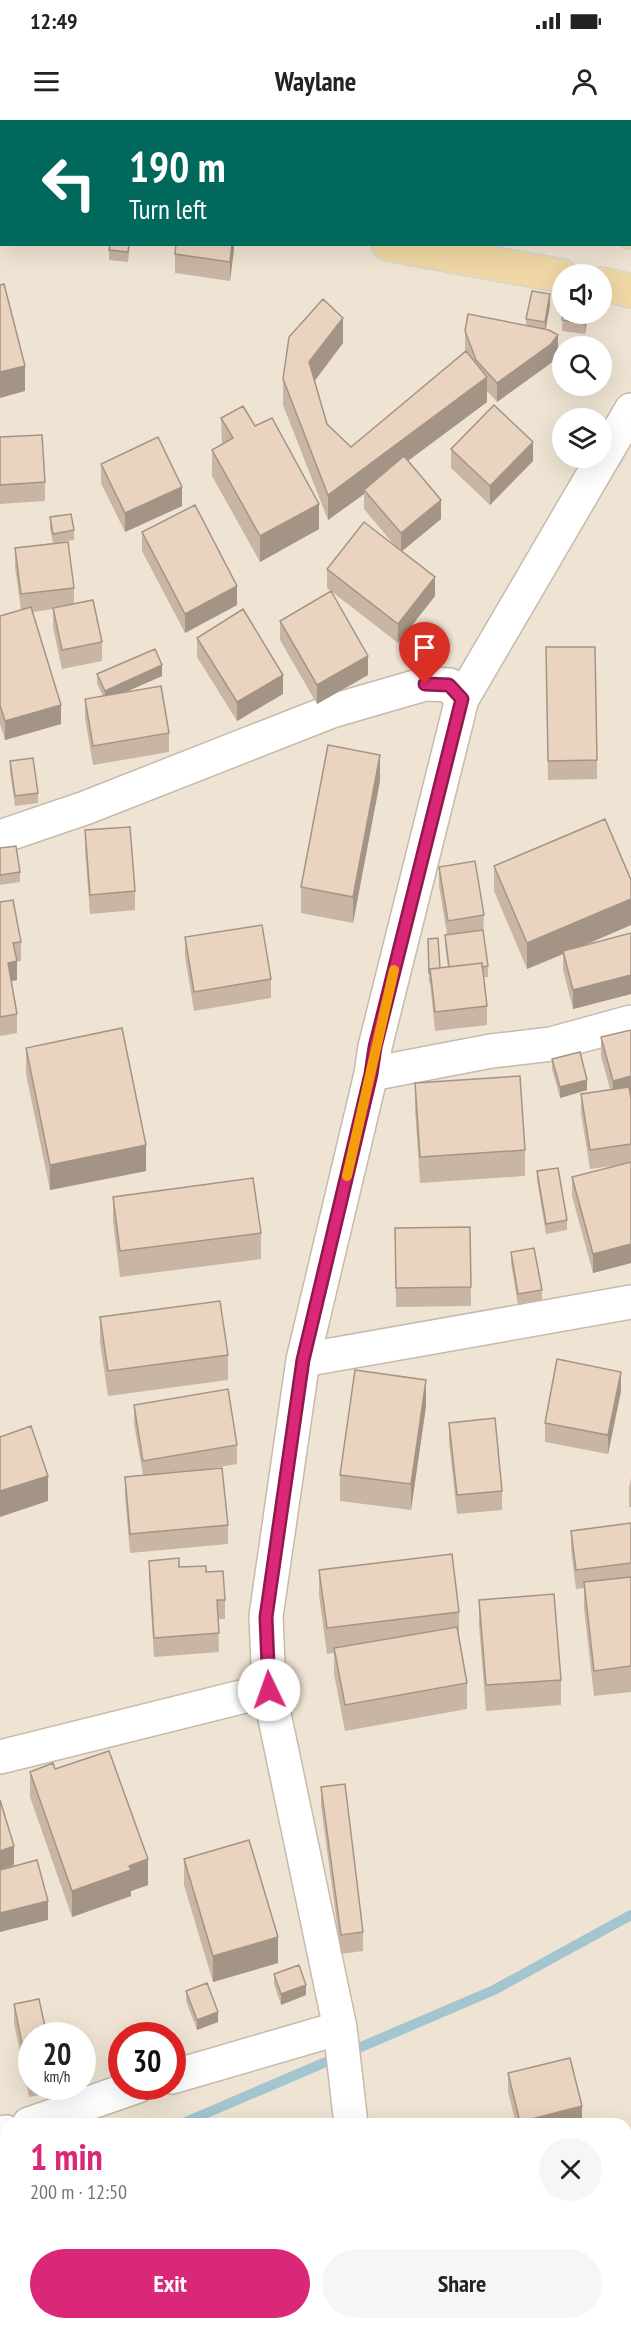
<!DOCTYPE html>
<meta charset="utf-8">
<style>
body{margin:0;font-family:"PT Sans Narrow",sans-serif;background:#f6f6f6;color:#222;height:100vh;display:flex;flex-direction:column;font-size:22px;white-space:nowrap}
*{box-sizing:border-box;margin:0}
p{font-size:20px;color:#767676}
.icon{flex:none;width:33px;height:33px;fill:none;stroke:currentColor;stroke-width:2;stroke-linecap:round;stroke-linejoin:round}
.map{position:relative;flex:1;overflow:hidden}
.side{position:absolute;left:0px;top:1998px;width:632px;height:212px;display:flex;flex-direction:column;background:#fff;border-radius:18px 18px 0 0;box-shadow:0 6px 24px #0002}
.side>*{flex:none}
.top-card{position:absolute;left:0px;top:0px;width:632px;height:126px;box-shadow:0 6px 24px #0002;background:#00695c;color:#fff;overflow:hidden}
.tools{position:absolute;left:552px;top:144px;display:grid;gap:12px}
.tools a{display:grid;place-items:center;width:60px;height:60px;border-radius:50%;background:#fff;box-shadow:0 6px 24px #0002;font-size:30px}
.speed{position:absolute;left:18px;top:1902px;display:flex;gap:12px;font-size:30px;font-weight:700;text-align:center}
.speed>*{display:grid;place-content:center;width:78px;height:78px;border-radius:50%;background:#fff;box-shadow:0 6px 24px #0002;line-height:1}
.speed small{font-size:15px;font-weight:400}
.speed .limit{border:9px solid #d22;background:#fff;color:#111}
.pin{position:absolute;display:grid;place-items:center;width:51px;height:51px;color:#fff;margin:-62px -26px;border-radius:50% 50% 50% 0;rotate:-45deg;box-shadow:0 0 6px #0007}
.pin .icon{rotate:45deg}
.me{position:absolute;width:66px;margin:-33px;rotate:357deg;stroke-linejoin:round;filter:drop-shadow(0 0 4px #0008)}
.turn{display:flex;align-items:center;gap:21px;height:126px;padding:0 30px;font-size:27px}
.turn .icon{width:78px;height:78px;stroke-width:2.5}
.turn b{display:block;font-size:42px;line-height:51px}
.round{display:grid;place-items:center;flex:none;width:63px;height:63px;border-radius:32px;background:#f6f6f6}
.headline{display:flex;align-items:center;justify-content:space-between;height:102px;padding:0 30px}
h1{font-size:36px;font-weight:600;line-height:45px;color:#db2777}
.action{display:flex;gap:12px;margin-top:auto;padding:12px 30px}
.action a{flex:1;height:69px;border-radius:36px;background:#db2777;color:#fff;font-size:24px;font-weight:600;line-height:69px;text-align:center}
.action a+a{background:#f6f6f6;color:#222}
.status{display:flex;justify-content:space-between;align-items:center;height:42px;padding:0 30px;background:#fff;direction:ltr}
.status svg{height:16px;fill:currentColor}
header{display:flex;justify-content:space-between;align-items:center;height:78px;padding:0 30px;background:#fff;font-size:27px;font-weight:600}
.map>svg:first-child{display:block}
.residential{fill:#efe4d3;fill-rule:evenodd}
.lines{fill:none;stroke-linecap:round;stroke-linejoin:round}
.stream{stroke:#a2c5cf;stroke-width:10}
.minor-casing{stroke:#c7baac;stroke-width:36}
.primary-casing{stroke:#d9d4d1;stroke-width:36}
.minor{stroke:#fff;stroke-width:33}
.primary{stroke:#efd8a4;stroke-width:33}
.wall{fill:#c9b5a4}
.shaded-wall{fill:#a49486}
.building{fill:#ead3bf;stroke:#a49486;stroke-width:1.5}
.route-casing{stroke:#8e194d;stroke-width:15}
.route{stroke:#db2777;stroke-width:10}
.slow{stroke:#f59e0b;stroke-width:10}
</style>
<div class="status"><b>12:49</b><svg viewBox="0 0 49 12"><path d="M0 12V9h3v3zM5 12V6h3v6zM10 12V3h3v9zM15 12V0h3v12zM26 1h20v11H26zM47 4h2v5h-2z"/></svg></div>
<header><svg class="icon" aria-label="menu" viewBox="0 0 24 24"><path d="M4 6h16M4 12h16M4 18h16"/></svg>Waylane<svg class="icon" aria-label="person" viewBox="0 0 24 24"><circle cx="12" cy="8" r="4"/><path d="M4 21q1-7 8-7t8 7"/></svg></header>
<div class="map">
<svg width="631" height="2209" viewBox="0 0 631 2209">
<rect width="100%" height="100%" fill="#f8f2e3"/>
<path class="residential" d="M0 0H631V2209H0ZM2 2H630V124H2ZM562 154H602V194H562ZM562 226H602V266H562ZM562 298H602V338H562ZM32 1916H82V1966H32ZM122 1916H172V1966H122ZM6 2004H626V2204H6Z"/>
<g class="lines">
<path class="stream" d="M181 2004 494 1870 631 1795
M0 2081 6 2079"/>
<defs>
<path id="minor" d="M0 717 85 688 332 591 425 564 449 565 462 579
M371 954 491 931 551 924 631 902
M303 1240 631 1182
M0 1637 269 1570
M172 1957 340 1908
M29 2004 138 1966
M351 2004 340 1908 269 1570 266 1496 303 1240 371 954 375 927 462 579 631 290
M0 2014 6 2012
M363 2209V2204"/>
<path id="primary" d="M30 0 39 2
M0 57H2
M630 112H631
M388 124 562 156
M602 164 631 171"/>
</defs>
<use href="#minor" class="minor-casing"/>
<use href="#primary" class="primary-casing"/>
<use href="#minor" class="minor"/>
<use href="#primary" class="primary"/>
</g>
<path class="wall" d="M130 124 128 142 109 140V130Z
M234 124 230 161 175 153V134Z
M550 185 546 209 558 234 551 243 497 282 487 271V282L408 341 441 399 402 431 435 476 398 523 331 471 368 555 317 584 280 520V501L331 471 327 468V449L395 426 364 389V374L328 400 283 285V259L343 223 315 261 327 304 351 327 465 231V211L526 205V199Z
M563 194H588L585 214 562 211Z
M221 298 255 306 319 409 260 442 212 356V330L222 324Z
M0 317 45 362V381L0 384Z
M451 329 533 341 490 385 451 348Z
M101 344 182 386 125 412 101 363Z
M50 397 74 410V420L61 422 74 468V484L102 522V541L62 549 53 507V489L33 492 61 604 5 620 0 604V496L21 490 15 447V428L53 423 50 408Z
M142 412 237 485 185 513 142 431Z
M197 518 283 574 237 601 197 537Z
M546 527 597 640V659L548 660Z
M97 554 162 556 126 572 169 613V632L93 645 85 598V579L103 576 97 564Z
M10 641 38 673V683L15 686 10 651Z
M380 661 353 803 301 793V767Z
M85 710 135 771V790L90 794 85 729Z
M0 728 20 752V762L0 765Z
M494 746 631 760V805L579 827 631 813V874L573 889 563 850V834L527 849 494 771Z
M439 747 484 795 483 814 488 846V857H483L487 886V905L435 911 430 863H429L428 819 440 848 448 847 445 825V815L447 814 439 766Z
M0 782 21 822V841H17V860L11 861 17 894V913L0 916Z
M185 817 271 859V878L194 891 185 836Z
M601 917 631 978V1143L593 1153 572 1076V1057L620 1045 590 1049 581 993V974L610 969 601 936Z
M26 928 146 1051 50 1070 26 954Z
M552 939 587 970 560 978 552 949Z
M415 963 525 1030V1056L420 1063 415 989Z
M537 1051 567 1100V1110L546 1114 537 1061Z
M113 1077 261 1113V1139L120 1157 113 1102Z
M470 1107 471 1186 396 1187 395 1108Z
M511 1132 542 1170V1180L518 1185 511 1143Z
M100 1197 228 1235V1260L108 1276 100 1222Z
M621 1271 608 1334 545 1322V1303Z
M134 1285 237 1325V1344L208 1349 228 1405V1424L130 1433 125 1376V1357L143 1355 134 1304Z
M426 1286 411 1390 340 1381V1355Z
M449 1303 502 1371V1390L457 1394 449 1322Z
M631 1358V1387H629V1368Z
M631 1403V1572L594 1576 584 1488V1468L576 1469 571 1430V1411Z
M149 1441 206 1452 225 1480V1499H218L219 1532 154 1537 149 1460Z
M319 1450 459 1492V1517L467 1563V1589L345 1611 334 1554V1533L327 1534 319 1476Z
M479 1480 561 1560V1585L486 1591 479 1506Z
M55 1649 148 1765 131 1771V1776L72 1797 30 1677V1652Z
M321 1667 363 1812V1831L341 1834 321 1686Z
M184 1739 278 1843 213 1862 184 1765Z
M274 1854 306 1875 281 1885 274 1864Z
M186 1871 218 1902 197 1910 186 1881Z
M14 1884 32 1916V1966H55V1972L29 1977 14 1903Z
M508 1953 582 2004H516L508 1972Z
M519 2204H626L627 2209H520Z"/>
<path class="shaded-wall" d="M232 124H234V130L230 161V142Z
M550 174V185L545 212V202Z
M586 194H588L585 214V204Z
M343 198V223L309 268V242Z
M558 215V234L551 243 497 282V263Z
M25 246V271L0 278V252Z
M487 257V282L366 372 364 370V374L328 400V375Z
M533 322V341L490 385V366Z
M182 367V386L125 412V393Z
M441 380V399L401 432V413Z
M319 384V409L260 442V416Z
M435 457V476L398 523V504Z
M237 466V485L185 513V494Z
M368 536V555L317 584V565Z
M162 545V556L105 581V571Z
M283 555V574L237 601V582Z
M61 585V604L5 620V601Z
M380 635V661L353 803V777Z
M631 779V805L564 834 563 831V834L527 849V823Z
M17 841V860L8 862V843Z
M631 855V874L573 889V870Z
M631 956V975L613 980V961Z
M587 960V970L560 978V967Z
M146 1025V1051L50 1070V1045Z
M631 1124V1143L593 1153V1134Z
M621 1252V1271L608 1334V1315Z
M426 1260V1286L411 1390V1364Z
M48 1356V1381L0 1397V1371Z
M14 1726V1745L0 1750V1731Z
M148 1739V1765L131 1771V1776L72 1797V1771L129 1746Z
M48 1781V1800L0 1812V1793Z
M278 1817V1843L213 1862V1836Z
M306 1865V1875L281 1885V1874Z
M218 1892V1902L197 1910V1900Z
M582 1986V2004H520V2002Z"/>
<path class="building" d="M110 124H129L128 132 109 130Z
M176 124H232L230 142 175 134Z
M4 164 25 246 0 252V165Z
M532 171 550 174 545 202 526 199Z
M323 179 343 198 309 242 327 304 351 327 466 231 487 257 328 375 283 259 289 217Z
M468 194 549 210 558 215 551 224 497 263 476 240 465 211Z
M563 194H586L585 204 562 200Z
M494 285 533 322 490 366 451 329Z
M243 286 255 306 272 298 319 384 260 416 212 330 233 318 221 298Z
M42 315 45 362 0 365V317Z
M158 317 182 367 125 393 101 344Z
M404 336 441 380 401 413 364 370Z
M195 385 237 466 185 494 142 412Z
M71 394 74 410 53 414 50 397Z
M364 402 435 457 398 504 327 449Z
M68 422 74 468 21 474 15 428Z
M331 471 368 536 317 565 280 501Z
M93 480 102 522 62 530 53 488Z
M31 487 61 585 5 601 0 585V496Z
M243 489 283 555 237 582 197 518Z
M546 527H595L597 640 548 641Z
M155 529 162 545 105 571 97 554Z
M161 566 169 613 93 626 85 579Z
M328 625 380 635 353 777 301 767Z
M33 638 38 673 15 676 10 641Z
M605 699 631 760V779L527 823 494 746Z
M130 707 135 771 90 775 85 710Z
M16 726 20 752 0 755V728Z
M475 741 484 795 448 801 439 747Z
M13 780 21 822 13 823 17 841 8 843 17 894 0 897V782Z
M262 805 271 859 194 872 185 817Z
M483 810 488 846 482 847V843L449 847 445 815Z
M631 813V855L573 870 563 831Z
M438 818 440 848 430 849V853H429L428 819Z
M482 843 487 886 435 892 430 849Z
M122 908 146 1025 50 1045 26 928Z
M631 910V956L613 961 601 917Z
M580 932 587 960 560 967 552 939Z
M520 956 525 1030 420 1037 415 963Z
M629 967 631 978V1024L590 1030 581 974Z
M631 1042V1124L593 1134 572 1057Z
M558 1048 567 1100 546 1104 537 1051Z
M253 1058 261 1113 120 1131 113 1077Z
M470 1107 471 1167 396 1168 395 1108Z
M534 1128 542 1170 518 1174 511 1132Z
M220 1181 228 1235 108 1251 100 1197Z
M557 1239 621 1252 608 1315 545 1303Z
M355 1250 426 1260 411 1364 340 1355Z
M228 1269 237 1325 143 1341 134 1285Z
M495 1298 502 1371 457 1375 449 1303Z
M31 1306 48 1356 0 1371V1317Z
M222 1348 228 1405 130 1414 125 1357Z
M631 1403V1443L576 1450 571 1411Z
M452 1434 459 1492 327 1508 319 1450Z
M179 1438V1447L206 1446V1452L223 1451 225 1480H217L219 1513 154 1518 149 1441Z
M631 1457V1546L594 1551 584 1462Z
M554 1474 561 1560 486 1565 479 1480Z
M457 1507 467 1563 345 1585 334 1528Z
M109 1631 148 1739 129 1746 131 1750 72 1771 30 1652 53 1643 55 1649Z
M345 1664 363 1812 341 1815 321 1667Z
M0 1680 14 1726 0 1731Z
M249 1720 278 1817 213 1836 184 1739Z
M37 1740 48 1781 0 1793V1750Z
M299 1845 306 1865 281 1874 274 1854Z
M207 1863 218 1892 197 1900 186 1871Z
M39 1879 47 1916H32V1957L29 1958 14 1884Z
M570 1938 582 1986 520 2002 508 1953Z
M626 2198 627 2209H522V2204H626Z
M439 2204H498V2209H440Z"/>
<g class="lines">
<defs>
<path id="route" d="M269 1570 266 1497 303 1240 371 954 375 927 462 579 449 565 425 564"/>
</defs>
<use href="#route" class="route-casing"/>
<use href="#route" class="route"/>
<path class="slow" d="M347 1056 394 850"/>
</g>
</svg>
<div class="tools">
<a><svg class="icon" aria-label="sound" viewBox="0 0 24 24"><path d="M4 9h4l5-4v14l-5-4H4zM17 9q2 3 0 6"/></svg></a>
<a><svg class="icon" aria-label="search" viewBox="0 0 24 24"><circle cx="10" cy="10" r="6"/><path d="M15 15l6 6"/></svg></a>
<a><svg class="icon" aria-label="layers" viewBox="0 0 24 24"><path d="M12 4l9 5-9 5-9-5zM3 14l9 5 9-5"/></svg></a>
</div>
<div class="speed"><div>20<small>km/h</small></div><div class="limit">30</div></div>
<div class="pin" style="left:425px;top:564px;background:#d93025"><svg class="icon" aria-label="arrive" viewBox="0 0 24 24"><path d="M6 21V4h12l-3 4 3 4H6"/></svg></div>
<svg class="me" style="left:269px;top:1570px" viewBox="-20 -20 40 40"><circle r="19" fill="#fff"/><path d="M0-13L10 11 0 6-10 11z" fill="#db2777"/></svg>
<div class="top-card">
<div class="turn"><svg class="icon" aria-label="left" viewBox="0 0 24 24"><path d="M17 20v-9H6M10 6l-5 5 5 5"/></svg><div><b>190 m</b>Turn left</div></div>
</div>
<section class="side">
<div class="headline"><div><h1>1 min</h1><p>200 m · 12:50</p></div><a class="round"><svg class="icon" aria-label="close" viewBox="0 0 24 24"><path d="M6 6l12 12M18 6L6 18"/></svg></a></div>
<div class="action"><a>Exit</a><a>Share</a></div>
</section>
</div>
